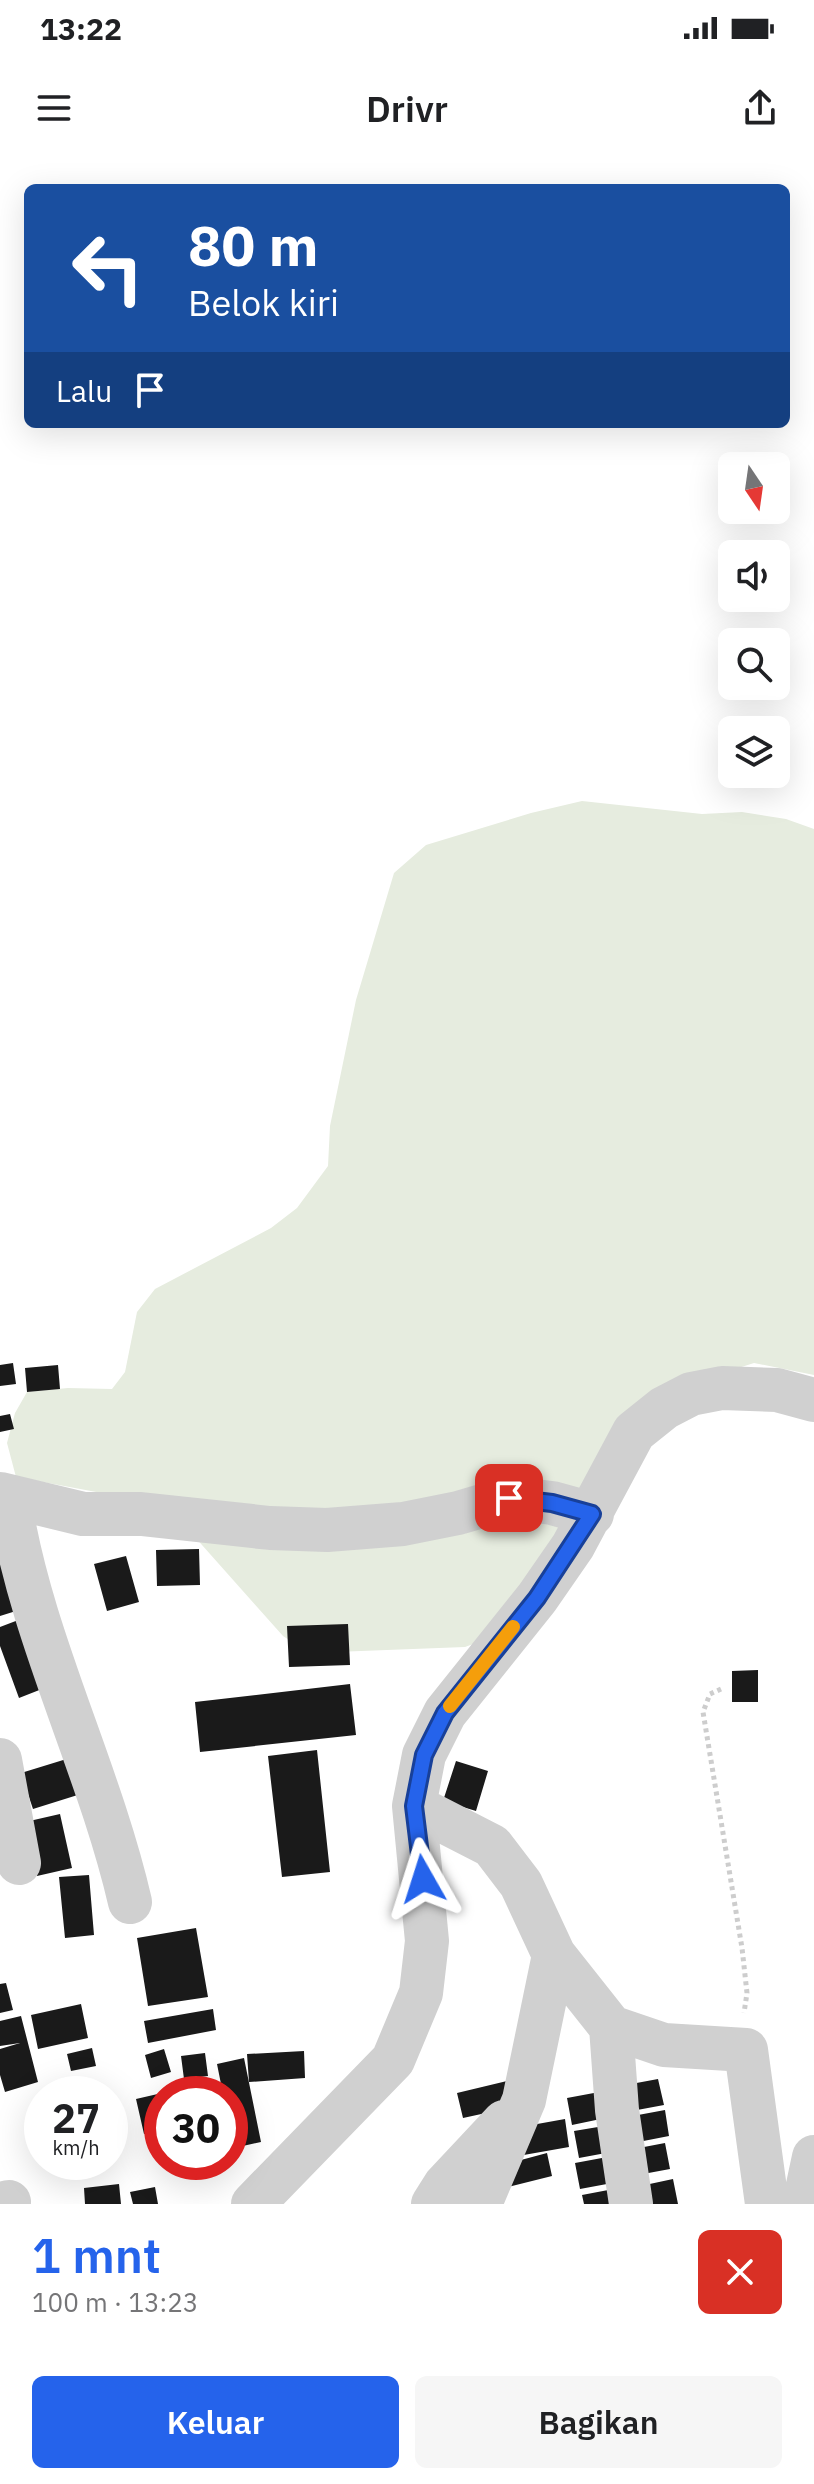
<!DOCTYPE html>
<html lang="id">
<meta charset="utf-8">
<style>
body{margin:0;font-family:"IBM Plex Sans",sans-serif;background:#f6f6f6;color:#202124;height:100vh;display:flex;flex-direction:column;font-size:30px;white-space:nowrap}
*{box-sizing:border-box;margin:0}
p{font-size:26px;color:#757577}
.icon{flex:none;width:44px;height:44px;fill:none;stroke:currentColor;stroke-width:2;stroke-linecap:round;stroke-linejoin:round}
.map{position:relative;height:2044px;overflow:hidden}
.side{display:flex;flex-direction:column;background:#fff;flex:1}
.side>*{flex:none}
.banner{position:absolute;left:24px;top:24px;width:766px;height:244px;border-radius:12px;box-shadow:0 8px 32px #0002;background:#1a4fa0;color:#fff;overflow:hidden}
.needle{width:52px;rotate:167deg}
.controls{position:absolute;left:718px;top:292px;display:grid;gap:16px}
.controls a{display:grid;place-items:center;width:72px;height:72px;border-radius:12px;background:#fff;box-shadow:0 8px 32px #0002;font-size:40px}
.speed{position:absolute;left:24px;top:1916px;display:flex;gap:16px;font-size:40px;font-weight:700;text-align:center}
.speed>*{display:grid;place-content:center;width:104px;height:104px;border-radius:50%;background:#fff;box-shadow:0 8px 32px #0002;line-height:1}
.speed small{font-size:20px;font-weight:400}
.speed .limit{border:12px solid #d22;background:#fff;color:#111}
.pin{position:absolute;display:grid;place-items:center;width:68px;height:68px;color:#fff;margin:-34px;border-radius:16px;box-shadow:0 4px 12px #0006}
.me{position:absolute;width:88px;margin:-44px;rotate:354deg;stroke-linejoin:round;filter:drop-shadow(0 0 6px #0008)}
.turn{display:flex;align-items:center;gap:28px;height:168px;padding:0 32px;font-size:36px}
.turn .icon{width:104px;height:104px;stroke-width:2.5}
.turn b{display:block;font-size:56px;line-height:68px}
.then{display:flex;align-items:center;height:76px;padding:0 32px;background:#0003;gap:16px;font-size:30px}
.round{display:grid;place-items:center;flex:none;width:84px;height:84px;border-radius:12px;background:#f6f6f6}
.overview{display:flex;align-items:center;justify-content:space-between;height:136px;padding:0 32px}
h1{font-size:48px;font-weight:600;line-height:60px;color:#2563eb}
.cta{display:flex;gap:16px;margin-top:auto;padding:16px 32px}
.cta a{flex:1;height:92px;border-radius:12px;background:#2563eb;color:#fff;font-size:32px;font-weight:600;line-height:92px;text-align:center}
.cta a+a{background:#f6f6f6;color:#202124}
.status{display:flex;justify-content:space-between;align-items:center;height:56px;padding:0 40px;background:#fff;direction:ltr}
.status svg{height:22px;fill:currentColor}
header{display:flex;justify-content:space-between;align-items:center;height:104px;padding:0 32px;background:#fff;font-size:36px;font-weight:600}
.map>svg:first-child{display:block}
.green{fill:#e6ecdf}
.building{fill:#1a1a1a}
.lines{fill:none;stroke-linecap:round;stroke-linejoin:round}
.path{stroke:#cdcdcd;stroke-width:5;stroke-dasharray:4 4;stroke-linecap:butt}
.minor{stroke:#d0d0d0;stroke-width:44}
.route-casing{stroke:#184099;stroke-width:20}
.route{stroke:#2563eb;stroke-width:14}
.slow{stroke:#f59e0b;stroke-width:14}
</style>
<div class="status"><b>13:22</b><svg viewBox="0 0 49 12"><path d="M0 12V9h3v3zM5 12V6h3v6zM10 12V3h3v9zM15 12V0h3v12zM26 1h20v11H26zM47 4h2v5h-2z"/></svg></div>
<header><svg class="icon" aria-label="menu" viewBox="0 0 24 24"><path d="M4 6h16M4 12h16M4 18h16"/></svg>Drivr<svg class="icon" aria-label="share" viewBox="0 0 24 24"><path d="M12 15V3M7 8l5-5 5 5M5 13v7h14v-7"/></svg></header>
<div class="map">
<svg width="814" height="2044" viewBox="0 0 814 2044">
<rect width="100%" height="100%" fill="#fff"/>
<path class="green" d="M582 641 702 654 742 652 786 659 814 669V1215L754 1203 707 1218 495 1476 465 1487 309 1493 283 1476 186 1367 139 1340 16 1317 7 1283 15 1253 27 1232 68 1228 112 1229 125 1212 137 1152 155 1129 271 1068 297 1048 328 1006 330 966 356 840 394 713 426 685 531 653Z"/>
<path class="building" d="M13 1203 16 1224 0 1226V1205Z
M58 1205 60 1229 27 1232 25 1208Z
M10 1254 14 1269 0 1272V1256Z
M199 1389 200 1425 157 1426 156 1390Z
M126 1396 139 1442 107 1451 94 1404Z
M0 1401 16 1451 0 1456Z
M21 1459 47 1527 19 1538 0 1486V1467Z
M348 1464 350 1505 289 1507 287 1466Z
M758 1510V1542H732V1511Z
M350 1524 356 1575 200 1592 195 1542Z
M317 1590 330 1712 282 1717 268 1596Z
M73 1597 84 1633 33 1649 21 1613Z
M456 1601 488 1611 476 1651 443 1641Z
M60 1654 72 1708 37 1716 25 1662Z
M89 1715 94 1775 65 1778 59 1717Z
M196 1768 208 1837 148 1846 137 1778Z
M6 1823 13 1850 0 1853V1824Z
M81 1844 88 1878 38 1889 31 1855Z
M213 1849 216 1870 148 1883 144 1861Z
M21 1856 38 1922 5 1932 0 1915V1889L20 1883 0 1886V1861Z
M92 1888 96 1906 71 1911 67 1894Z
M164 1889 171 1912 151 1918 145 1895Z
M304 1891 305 1918 249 1922 247 1894Z
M205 1893 208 1916 184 1919 181 1896Z
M244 1898 261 1982 234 1988 230 1969V1934H223L217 1904Z
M658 1919 664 1945 621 1953 615 1927Z
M507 1921 513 1947 463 1958 457 1933Z
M73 1927 74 1934H40V1932Z
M610 1930 615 1956 572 1965 567 1938Z
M162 1933V1970L144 1974 136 1939Z
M665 1950 669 1976 628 1984 622 1958Z
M565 1959 569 1987 518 1996 515 1968Z
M616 1964 622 1990 579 1998 574 1971Z
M665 1983 670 2009 627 2017 623 1991Z
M547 1993 552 2016 508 2027 502 2005Z
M618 1995 623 2021 580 2029 575 2003Z
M673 2019 678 2044H634L631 2028Z
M119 2024 121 2044H85L84 2028Z
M155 2027 158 2044H133L130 2032Z
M624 2027 628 2044H584L582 2035Z"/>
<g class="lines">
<path class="path" d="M721 1529 710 1534 703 1552 742 1788 747 1833 744 1853"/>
<path class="minor" d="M0 1334 83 1354H141L270 1368 327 1370 403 1364 458 1353 509 1338 552 1343 592 1354
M9 1337C30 1477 98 1604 130 1742
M0 1600 19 1703
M414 1646 492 1686 521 1724 554 1795 611 1867 664 1885 746 1890 767 2044
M611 1867 617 1950 631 2044
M0 2044 9 2042
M253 2044 393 1900 421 1833 427 1781 414 1646 424 1595 445 1553 537 1438 573 1386 634 1272 664 1248 691 1234 722 1228 777 1230 814 1240
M433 2044 445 2025 504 1962
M480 2044 524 1940 554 1795
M804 2044 814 1997"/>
</g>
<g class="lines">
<defs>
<path id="route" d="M423 1719 414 1646 424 1595 445 1553 537 1438 592 1354 552 1343 509 1338"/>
</defs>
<use href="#route" class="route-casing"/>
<use href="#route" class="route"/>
<path class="slow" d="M450 1546 513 1467"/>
</g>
</svg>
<div class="controls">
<a><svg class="needle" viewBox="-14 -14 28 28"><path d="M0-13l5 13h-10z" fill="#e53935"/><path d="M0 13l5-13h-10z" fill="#757577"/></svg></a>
<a><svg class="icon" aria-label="sound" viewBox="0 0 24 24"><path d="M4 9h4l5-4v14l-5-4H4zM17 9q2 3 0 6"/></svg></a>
<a><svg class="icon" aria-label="search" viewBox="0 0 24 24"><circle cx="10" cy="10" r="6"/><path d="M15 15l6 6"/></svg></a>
<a><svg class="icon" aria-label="layers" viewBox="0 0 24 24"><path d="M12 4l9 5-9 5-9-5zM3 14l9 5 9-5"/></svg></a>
</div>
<div class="speed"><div>27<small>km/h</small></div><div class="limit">30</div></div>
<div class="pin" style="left:509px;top:1338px;background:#d93025"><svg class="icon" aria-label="arrive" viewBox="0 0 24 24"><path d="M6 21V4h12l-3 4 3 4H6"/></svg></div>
<svg class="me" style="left:423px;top:1719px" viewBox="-20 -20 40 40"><path d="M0-17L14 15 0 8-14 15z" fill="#2563eb" stroke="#fff" stroke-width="4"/></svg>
<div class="banner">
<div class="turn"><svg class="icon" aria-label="left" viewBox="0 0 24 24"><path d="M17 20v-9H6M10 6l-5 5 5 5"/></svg><div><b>80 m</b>Belok kiri</div></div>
<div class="then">Lalu<svg class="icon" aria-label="arrive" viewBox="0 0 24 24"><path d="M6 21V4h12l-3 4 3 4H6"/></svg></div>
</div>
</div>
<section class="side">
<div class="overview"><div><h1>1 mnt</h1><p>100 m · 13:23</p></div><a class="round" style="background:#d93025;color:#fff"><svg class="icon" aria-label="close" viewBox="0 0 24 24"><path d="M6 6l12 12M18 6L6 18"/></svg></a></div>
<div class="cta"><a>Keluar</a><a>Bagikan</a></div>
</section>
